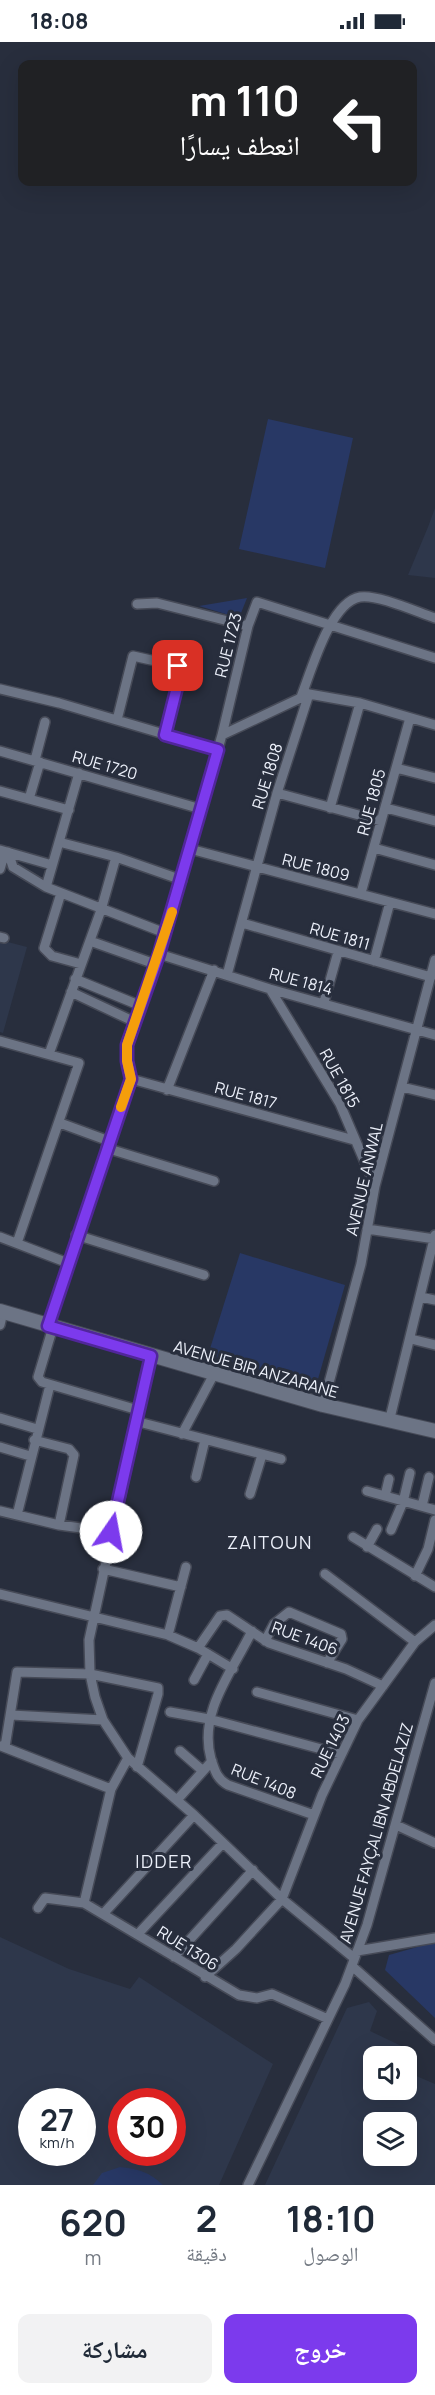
<!DOCTYPE html>
<html lang="ar">
<meta charset="utf-8">
<style>
body{margin:0;font-family:Manrope,"Noto Naskh Arabic",sans-serif;background:#f2f2f3;color:#1f2937;direction:rtl;height:100vh;display:flex;flex-direction:column;font-size:22px;white-space:nowrap}
*{box-sizing:border-box;margin:0}
p{font-size:20px;color:#747a83}
.icon{flex:none;width:33px;height:33px;fill:none;stroke:currentColor;stroke-width:2;stroke-linecap:round;stroke-linejoin:round}
.map{position:relative;height:2143px;overflow:hidden;direction:ltr}
.drawer{display:flex;flex-direction:column;background:#fff;flex:1}
.drawer>*{flex:none}
.guide{position:absolute;left:18px;top:18px;width:399px;height:126px;border-radius:12px;box-shadow:0 6px 24px #0002;direction:rtl;background:#202124;color:#fff;overflow:hidden}
.buttons{position:absolute;left:363px;top:2004px;display:grid;gap:12px}
.buttons a{display:grid;place-items:center;width:54px;height:54px;border-radius:12px;background:#fff;box-shadow:0 6px 24px #0002;font-size:30px}
.speed{position:absolute;left:18px;top:2046px;display:flex;gap:12px;font-size:30px;font-weight:700;text-align:center}
.speed>*{display:grid;place-content:center;width:78px;height:78px;border-radius:50%;background:#fff;box-shadow:0 6px 24px #0002;line-height:1}
.speed small{font-size:15px;font-weight:400}
.speed .limit{border:9px solid #d22;background:#fff;color:#111}
.pin{position:absolute;display:grid;place-items:center;width:51px;height:51px;color:#fff;margin:-26px;border-radius:12px;box-shadow:0 3px 9px #0006}
.me{position:absolute;width:66px;margin:-33px;rotate:12deg;stroke-linejoin:round;filter:drop-shadow(0 0 4px #0008)}
.turn{display:flex;align-items:center;gap:21px;height:126px;padding:0 18px;font-size:27px}
.turn .icon{width:78px;height:78px;stroke-width:2.5}
.turn b{display:block;font-size:42px;line-height:51px}
.eta{display:flex;justify-content:space-evenly;align-items:center;height:102px;text-align:center}
.eta b{font-size:36px;font-weight:700;line-height:42px}
.action{display:flex;gap:12px;margin-top:auto;padding:12px 18px}
.action a{flex:1;height:69px;border-radius:12px;background:#7c3aed;color:#fff;font-size:24px;font-weight:700;line-height:69px;text-align:center}
.action a+a{background:#f2f2f3;color:#1f2937}
.status{display:flex;justify-content:space-between;align-items:center;height:42px;padding:0 30px;background:#fff;direction:ltr}
.status svg{height:16px;fill:currentColor}
.map>svg:first-child{display:block}
.built{fill:#2e374b;fill-rule:evenodd}
.green{fill:#283865}
.lines{fill:none;stroke-linecap:round;stroke-linejoin:round}
.street-casing{stroke:#464a57;stroke-width:12}
.secondary-casing{stroke:#464a57;stroke-width:16}
.street{stroke:#6c7485;stroke-width:9}
.secondary{stroke:#6c7485;stroke-width:14}
.route-casing{stroke:#51269a;stroke-width:15}
.route{stroke:#7c3aed;stroke-width:10}
.slow{stroke:#f59e0b;stroke-width:10}
.labels{text-anchor:middle;stroke-width:6;stroke-linejoin:round;paint-order:stroke}
.street-label{font-size:16px;fill:#ecf0fa;stroke:#282e3d}
.neighbourhood-label{font-size:18px;letter-spacing:1.5px;fill:#ecf0fa;stroke:#282e3d}
</style>
<div class="status"><b>18:08</b><svg viewBox="0 0 49 12"><path d="M0 12V9h3v3zM5 12V6h3v6zM10 12V3h3v9zM15 12V0h3v12zM26 1h20v11H26zM47 4h2v5h-2z"/></svg></div>
<div class="map">
<svg width="435" height="2143" viewBox="0 0 435 2143">
<rect width="100%" height="100%" fill="#282e3d"/>
<path class="built" d="M435 466V536L408 533 428 485Z
M0 898 27 905 3 991 0 990Z
M0 1895 69 1927 130 1947 139 1935 273 2022 219 2143H0ZM32 2060H82V2110H32ZM122 2060H172V2110H122Z
M369 1960 377 1969 370 1989 414 2010 407 2025 406 2014H374V2048H406L407 2030 435 2042V2143H265L347 1966ZM374 2080H406V2114H374Z"/>
<path class="green" d="M268 377 353 396 325 526 239 507Z
M247 556 239 576 199 564Z
M240 1211 345 1243 316 1344 208 1313Z
M435 1900V1976L385 1928 389 1913Z
M120 2125C139 2127 149 2130 163 2143H93L102 2131Z"/>
<g class="lines">
<defs>
<path id="street" d="M137 562 157 561 248 584
M0 647 59 661 218 708
M301 655C311 630 330 560 360 555 377 552 417 570 435 576
M117 678 133 614 178 624 181 629 166 693
M222 693 248 584 257 560 435 616
M0 709 201 767
M35 718 45 680
M396 726 435 736
M0 749 69 768
M277 751 381 779
M29 757 40 720
M330 766 360 661
M386 766 435 779
M59 800 116 815 182 838
M374 806 435 823
M190 807 435 872
M0 808 52 823
M8 810 13 825 46 845 165 891
M0 827 5 810
M46 845 79 731
M61 851 44 906 52 914 81 922
M361 851 410 676
M242 881 431 935
M0 895 4 896
M90 899 155 922
M159 912 270 947 435 993
M374 919 390 860
M227 933 277 751 309 652
M75 937 141 964
M270 947 340 1062 375 1144
M71 950 135 980
M324 960 338 910
M0 999 79 1021 17 1201
M49 1012 101 868 116 815
M131 1037 354 1098
M402 1045 435 1053
M167 1048 214 928
M60 1081 109 1099
M106 1106 214 1139
M367 1187 435 1197
M76 1193 204 1233
M0 1195 68 1221
M421 1255 435 1258
M0 1283 3 1270
M48 1284 131 1037 127 1019V1003L159 912 222 693 309 652 360 661 435 683
M53 1285 38 1335 42 1340 138 1368
M411 1297 435 1303
M151 1314 89 1598 90 1632 95 1655 103 1678 128 1716 194 1773 282 1857 354 1916
M323 1363 361 1222 375 1144 435 918
M0 1376 37 1387
M135 1379 281 1417
M389 1380 435 1193
M182 1392 214 1332
M34 1398 69 1407 74 1413 59 1483
M0 1405 30 1414
M196 1435 205 1398
M367 1449 435 1468
M250 1452 262 1413
M385 1454 389 1437
M422 1464 429 1435
M0 1469 59 1483 111 1490
M17 1473 50 1343
M391 1488 403 1460 410 1431
M353 1495 435 1545
M367 1505 377 1487
M103 1527 181 1545
M325 1532 415 1600
M415 1534 428 1507 435 1478
M0 1552 168 1593 198 1606 233 1627
M252 1589C232 1630 198 1670 211 1717 215 1729 217 1737 228 1743L314 1773
M168 1593 186 1525
M265 1599 274 1582 289 1570 341 1592 342 1597 327 1621
M198 1606 220 1574 227 1573 269 1601 346 1627 383 1644
M194 1638 208 1612
M257 1650 358 1678
M170 1670 209 1677 340 1712
M11 1673 103 1678
M1 1704 111 1747
M5 1705 17 1630 90 1632 158 1646V1652L137 1725
M180 1709 203 1729
M177 1758 212 1719
M396 1783 435 1801
M84 1861 111 1747 128 1716
M38 1866 45 1856 84 1861 239 1953 257 1956 272 1952 328 1977
M104 1871 194 1773
M138 1892 223 1801
M357 1909 435 1896
M174 1915 253 1828
M352 1924 435 1998
M205 1935 236 1907 282 1857 322 1753 358 1678 415 1600 435 1583
M248 2143 345 1942 367 1883 435 1641"/>
<path id="secondary" d="M0 1269 323 1363 435 1389"/>
</defs>
<use href="#street" class="street-casing"/>
<use href="#secondary" class="secondary-casing"/>
<use href="#street" class="street"/>
<use href="#secondary" class="secondary"/>
</g>
<g class="lines">
<defs>
<path id="route" d="M111 1490 151 1314 48 1284 131 1037 127 1019V1003L159 912 218 708 165 693 181 629 178 624"/>
</defs>
<use href="#route" class="route-casing"/>
<use href="#route" class="route"/>
<path class="slow" d="M121 1065 131 1037 127 1019V1003L172 870"/>
</g>
<g class="labels">
<g class="street-label">
<text transform="translate(228 603) rotate(-76)" y="6">RUE 1723</text>
<text transform="translate(105 723) rotate(16)" y="6">RUE 1720</text>
<text transform="translate(267 734) rotate(-73)" y="6">RUE 1808</text>
<text transform="translate(371 760) rotate(-75)" y="6">RUE 1805</text>
<text transform="translate(316 825) rotate(14)" y="6">RUE 1809</text>
<text transform="translate(340 894) rotate(16)" y="6">RUE 1811</text>
<text transform="translate(301 939) rotate(15)" y="6">RUE 1814</text>
<text transform="translate(340 1036) rotate(61)" y="6">RUE 1815</text>
<text transform="translate(246 1053) rotate(15)" y="6">RUE 1817</text>
<text transform="translate(364 1137) rotate(-77)" y="6">AVENUE ANWAL</text>
<text transform="translate(256 1327) rotate(16)" y="6">AVENUE BIR ANZARANE</text>
<text transform="translate(305 1596) rotate(20)" y="6">RUE 1406</text>
<text transform="translate(330 1704) rotate(-64)" y="6">RUE 1403</text>
<text transform="translate(264 1739) rotate(22)" y="6">RUE 1408</text>
<text transform="translate(376 1791) rotate(-74)" y="6">AVENUE FAYÇAL IBN ABDELAZIZ</text>
<text transform="translate(188 1906) rotate(32)" y="6">RUE 1306</text>
</g>
<g class="neighbourhood-label">
<text x="270" y="1507">ZAITOUN</text>
<text x="164" y="1826">IDDER</text>
</g>
</g>
</svg>
<div class="buttons">
<a><svg class="icon" aria-label="sound" viewBox="0 0 24 24"><path d="M4 9h4l5-4v14l-5-4H4zM17 9q2 3 0 6"/></svg></a>
<a><svg class="icon" aria-label="layers" viewBox="0 0 24 24"><path d="M12 4l9 5-9 5-9-5zM3 14l9 5 9-5"/></svg></a>
</div>
<div class="speed"><div>27<small>km/h</small></div><div class="limit">30</div></div>
<div class="pin" style="left:178px;top:624px;background:#d93025"><svg class="icon" aria-label="arrive" viewBox="0 0 24 24"><path d="M6 21V4h12l-3 4 3 4H6"/></svg></div>
<svg class="me" style="left:111px;top:1490px" viewBox="-20 -20 40 40"><circle r="19" fill="#fff"/><path d="M0-13L10 11 0 6-10 11z" fill="#7c3aed"/></svg>
<div class="guide">
<div class="turn"><svg class="icon" aria-label="left" viewBox="0 0 24 24"><path d="M17 20v-9H6M10 6l-5 5 5 5"/></svg><div><b>110 m</b>انعطف يسارًا</div></div>
</div>
</div>
<section class="drawer">
<div class="eta">
<div><b>18:10</b><p>الوصول</p></div>
<div><b>2</b><p>دقيقة</p></div>
<div><b>620</b><p>m</p></div>
</div>
<div class="action"><a>خروج</a><a>مشاركة</a></div>
</section>
